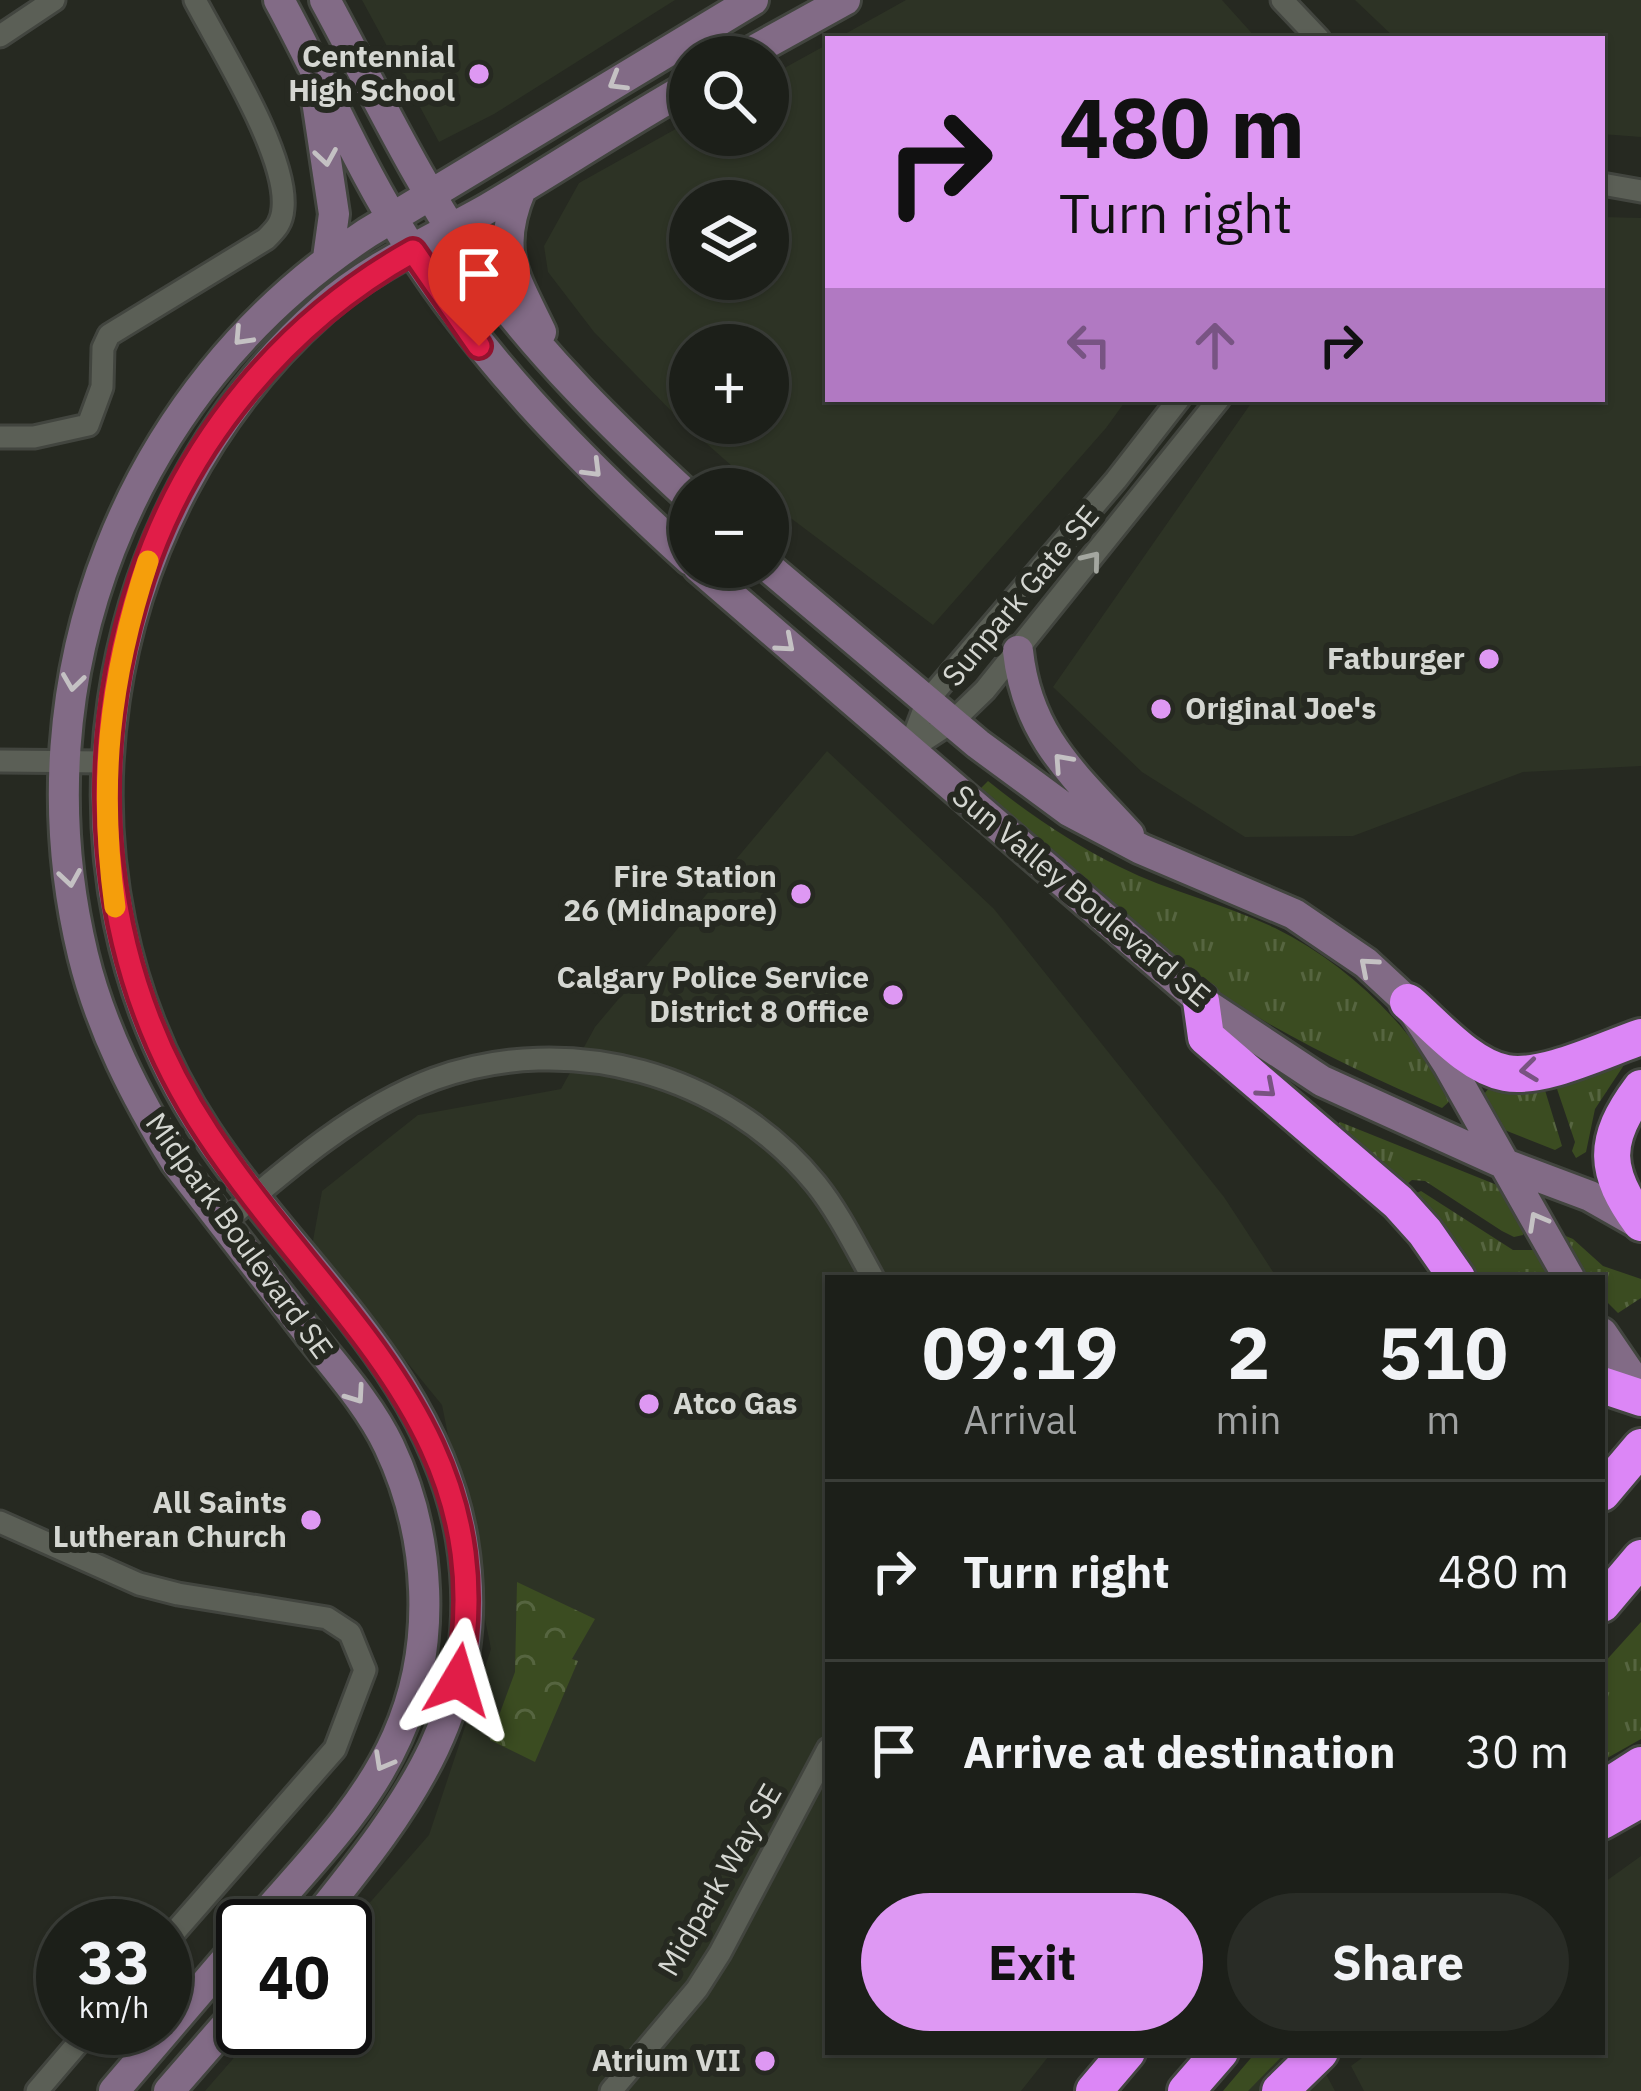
<!DOCTYPE html>
<meta charset="utf-8">
<style>
body{margin:0;font-family:"IBM Plex Sans",sans-serif;background:#292c26;color:#f1f3f6;height:100vh;display:flex;flex-direction:column;font-size:45px;white-space:nowrap}
*{box-sizing:border-box;margin:0}
p{font-size:39px;color:#a0a2a2}
.icon{flex:none;width:66px;height:66px;fill:none;stroke:currentColor;stroke-width:2;stroke-linecap:round;stroke-linejoin:round}
.map{position:relative;flex:1;overflow:hidden}
.details{position:absolute;left:825px;top:1275px;width:780px;height:780px;display:flex;flex-direction:column;background:#1c1f19;border-radius:0px;box-shadow:0 3px 9px #0004,0 0 0 3px #3a3d38}
.details>*{flex:none}
.hud{position:absolute;left:825px;top:36px;width:780px;height:366px;border-radius:0px;box-shadow:0 3px 9px #0004,0 0 0 3px #3a3d38;background:#de98f3;color:#111;overflow:hidden}
.fabs{position:absolute;left:669px;top:36px;display:grid;gap:24px}
.fabs a{display:grid;place-items:center;width:120px;height:120px;border-radius:50%;background:#1c1f19;box-shadow:0 3px 9px #0004,0 0 0 3px #3a3d38;font-size:60px}
.speed{position:absolute;left:36px;top:1899px;display:flex;gap:24px;font-size:60px;font-weight:700;text-align:center}
.speed>*{display:grid;place-content:center;width:156px;height:156px;border-radius:50%;background:#1c1f19;box-shadow:0 3px 9px #0004,0 0 0 3px #3a3d38;line-height:1}
.speed small{font-size:30px;font-weight:400}
.speed .limit{border:6px solid #111;border-radius:18px;background:#fff;color:#111}
.pin{position:absolute;display:grid;place-items:center;width:102px;height:102px;color:#fff;margin:-123px -51px;border-radius:50% 50% 50% 0;rotate:-45deg;box-shadow:0 0 12px #0007}
.pin .icon{rotate:45deg}
.me{position:absolute;width:132px;margin:-66px;rotate:7deg;stroke-linejoin:round;filter:drop-shadow(0 0 9px #0008)}
.turn{display:flex;align-items:center;gap:42px;height:252px;padding:0 36px;font-size:54px}
.turn .icon{width:156px;height:156px;stroke-width:2.5}
.turn b{display:block;font-size:84px;line-height:102px}
.lanes{display:flex;align-items:center;height:114px;padding:0 36px;background:#0003;justify-content:center;gap:60px;direction:ltr}
.lanes .off{opacity:.35}
.eta{display:flex;justify-content:space-evenly;align-items:center;height:204px;text-align:center}
.eta b{font-size:72px;font-weight:800;line-height:84px}
.primary-button{display:flex;gap:24px;margin-top:auto;padding:24px 36px}
.primary-button a{flex:1;height:138px;border-radius:72px;background:#de98f3;color:#111;font-size:48px;font-weight:800;line-height:138px;text-align:center}
.primary-button a+a{background:#292c26;color:#f1f3f6}
ul{padding:0;list-style:none}
li{display:flex;align-items:center;gap:36px;height:180px;padding:0 36px;border-top:3px solid #3a3d38}
li div{flex:1}
li b{display:block;font-size:45px}
li em{font-style:normal}
.map>svg:first-child{display:block}
.built{fill:#2d3325;fill-rule:evenodd}
.grass{fill:url(#grass-tufts)}
.park{fill:url(#park-crowns)}
.lines{fill:none;stroke-linecap:round;stroke-linejoin:round}
.street-casing{stroke:#42453f;stroke-width:27}
.secondary-casing{stroke:#42453f;stroke-width:36}
.highway-casing{stroke:#42453f;stroke-width:42}
.street{stroke:#5b5f56;stroke-width:21}
.secondary{stroke:#826b86;stroke-width:30}
.highway{stroke:#dc86f6;stroke-width:36}
.oneway{stroke:#c4c1c3}
.oneway2{stroke:#a4a7a0}
.oneway3{stroke:#785381}
.route-casing{stroke:#92132f;stroke-width:30}
.route{stroke:#e11d48;stroke-width:21}
.slow{stroke:#f59e0b;stroke-width:21}
.poi-dot{fill:#de98f3;stroke:#262921;stroke-width:4.5}
.labels{text-anchor:middle;stroke-width:12;stroke-linejoin:round;paint-order:stroke}
.poi-label{font-size:30px;font-weight:bold;fill:#d5d7d2;stroke:#262921;text-anchor:end}
.street-label{font-size:30px;fill:#d5d7d2;stroke:#262921}
</style>
<div class="map">
<svg width="1641" height="2091" viewBox="0 0 1641 2091">
<defs>
<pattern id="grass-tufts" width="24" height="20" patternUnits="userSpaceOnUse" patternTransform="scale(3)"><rect width="24" height="20" fill="#3b4c21"/><path d="M3 7l-1-3M5 7V3M7 7l1-3M15 17l-1-3M17 17v-4M19 17l1-3" fill="none" stroke="#566540"/></pattern>
<pattern id="park-crowns" width="20" height="18" patternUnits="userSpaceOnUse" patternTransform="scale(3)"><rect width="20" height="18" fill="#3b4c21"/><path d="M2 6a3 3 0 1 1 6 0M12 15a3 3 0 1 1 6 0" fill="none" stroke="#566540"/></pattern>
</defs>
<rect width="100%" height="100%" fill="#262921"/>
<path class="built" d="M362 0H675L494 114 439 142Z
M906 0H1222L1257 39H836Z
M1355 0H1641V137L1602 134V39H1396Z
M828 44V399H1127L1106 428 933 625 788 516 768 498V489H758L681 421 594 332 548 272 544 246 579 183 690 121V135H768V77ZM690 201H768V279H690ZM690 345H768V423H690Z
M1602 217 1641 218V766L1523 772 1353 836 1245 837 1142 772 1053 687 1254 399H1602Z
M827 751 994 909 1224 1197 1277 1278H828V2052H1052L1021 2091H205L260 2028H345V1931L429 1835 491 1649 442 1405 312 1246 322 1191 418 1115 561 1089 595 1027Z
M1641 1856V2091H1364L1351 2066 1370 2052H1602V1884Z
M1264 2052H1314L1335 2091H1231Z"/>
<path class="grass" d="M988 781C1029 814 1073 844 1120 867 1170 892 1225 904 1275 928 1350 965 1411 1027 1452 1099L1442 1108C1353 1070 1270 1029 1189 974L979 790Z
M1617 1055 1624 1065 1595 1109 1586 1152 1576 1158 1572 1151 1575 1142 1555 1083Z
M1491 1086 1544 1087 1562 1146 1555 1150 1502 1129 1483 1095Z
M1340 1122 1497 1185 1525 1230 1523 1235 1514 1237 1502 1231 1425 1181 1412 1180 1403 1187 1333 1131Z
M1421 1191 1513 1250H1536L1551 1278H1473L1412 1195Z
M1561 1234 1573 1239 1603 1266 1641 1279V1298L1618 1313 1602 1297V1278H1588Z
M1641 1622V1739L1602 1761V1665Z
M1256 2052H1286L1248 2091H1223Z"/>
<path class="park" d="M517 1582 595 1619 572 1659 578 1661 535 1762 490 1740 515 1672Z"/>
<g class="lines">
<defs>
<path id="street" d="M1282 0 1319 39
M0 36 54 0
M1602 184 1641 191
M0 437H34L88 425 102 387 103 348 109 335 266 239C276 229 282 223 283 208 288 155 220 48 195 0
M909 749 927 701 1116 480 1179 399
M909 750 952 722 985 690 1219 399
M0 761 105 762
M223 1223C286 1169 356 1108 434 1079 569 1030 726 1073 816 1184 839 1213 855 1246 873 1278
M0 1522 139 1584 178 1594 327 1618 350 1633 365 1670 335 1749 165 1943
M37 2091 91 2028
M611 2091 697 1989 720 1953 828 1749"/>
<path id="secondary" d="M279 0C319 73 351 150 394 221 474 354 576 456 690 560
M325 0C374 90 419 186 479 271 539 355 614 428 690 498
M742 57 845 0
M315 87 334 214 328 258
M521 189C495 251 513 274 541 332
M698 567 1201 1001 1322 1081 1505 1164 1590 1196 1641 1225
M768 567 978 744 1069 811 1141 849 1294 914 1366 963 1408 1002 1448 1064 1569 1278
M1018 651C1027 736 1074 775 1129 835
M1602 1333 1641 1390
M255 1926C306 1867 365 1809 397 1737 438 1646 431 1535 389 1446 370 1406 337 1369 310 1335 265 1277 221 1220 176 1162 136 1097 101 1029 83 955 16 677 128 390 367 233L753 0
M311 1926C408 1805 489 1706 462 1540 435 1375 294 1265 206 1132 35 873 92 513 323 309 370 267 432 240 487 209 555 169 621 125 690 86
M114 2091 243 1940
M169 2091 243 2006"/>
<path id="highway" d="M1201 1001 1206 1037 1398 1202 1425 1232 1457 1278
M1408 1002C1436 1026 1469 1066 1506 1073 1543 1080 1605 1049 1641 1037
M1641 1088C1601 1141 1604 1172 1641 1223
M1602 1385 1641 1398
M1602 1493 1641 1447
M1602 1604 1641 1558
M1602 1790 1641 1765
M1602 1821 1641 1799
M1094 2091 1127 2052
M1186 2091 1220 2052
M1280 2091 1320 2052"/>
</defs>
<use href="#street" class="street-casing"/>
<use href="#secondary" class="secondary-casing"/>
<use href="#highway" class="highway-casing"/>
<use href="#street" class="street"/>
<use href="#secondary" class="secondary"/>
<use href="#highway" class="highway"/>
</g>
<defs><path id="oneway-chevron" d="M-2-3.5L2.5 0L-2 3.5" fill="none" stroke-width="1.6" stroke-linecap="round" stroke-linejoin="round" transform="scale(3)"/></defs>
<g class="oneway">
<use href="#oneway-chevron" transform="translate(617 82) rotate(149)"/>
<use href="#oneway-chevron" transform="translate(326 157) rotate(81)"/>
<use href="#oneway-chevron" transform="translate(242 337) rotate(133)"/>
<use href="#oneway-chevron" transform="translate(593 469) rotate(45)"/>
<use href="#oneway-chevron" transform="translate(786 644) rotate(41)"/>
<use href="#oneway-chevron" transform="translate(73 682) rotate(98)"/>
<use href="#oneway-chevron" transform="translate(1062 762) rotate(-132)"/>
<use href="#oneway-chevron" transform="translate(70 878) rotate(81)"/>
<use href="#oneway-chevron" transform="translate(1368 966) rotate(-139)"/>
<use href="#oneway-chevron" transform="translate(1537 1221) rotate(-119)"/>
<use href="#oneway-chevron" transform="translate(356 1395) rotate(55)"/>
<use href="#oneway-chevron" transform="translate(383 1762) rotate(119)"/>
</g>
<use class="oneway2" href="#oneway-chevron" transform="translate(1092 560) rotate(-51)"/>
<g class="oneway3">
<use href="#oneway-chevron" transform="translate(1529 1070) rotate(173)"/>
<use href="#oneway-chevron" transform="translate(1267 1089) rotate(41)"/>
</g>
<g class="lines">
<defs>
<path id="route" d="M458 1680C506 1432 329 1317 208 1134 98 969 81 765 142 578 187 440 287 321 413 251L479 346"/>
</defs>
<use href="#route" class="route-casing"/>
<use href="#route" class="route"/>
<path class="slow" d="M115 907C98 784 109 679 148 561"/>
</g>
<g class="poi-dot">
<circle cx="479" cy="74" r="12"/>
<circle cx="1489" cy="659" r="12"/>
<circle cx="1161" cy="709" r="12"/>
<circle cx="801" cy="894" r="12"/>
<circle cx="893" cy="995" r="12"/>
<circle cx="649" cy="1404" r="12"/>
<circle cx="311" cy="1520" r="12"/>
<circle cx="765" cy="2061" r="12"/>
</g>
<g class="labels">
<g class="poi-label">
<text x="455" y="67">Centennial<tspan x="455" dy="34">High School</tspan></text>
<text x="1465" y="669">Fatburger</text>
<text x="1185" y="719" text-anchor="start">Original Joe's</text>
<text x="777" y="887">Fire Station<tspan x="777" dy="34">26 (Midnapore)</tspan></text>
<text x="869" y="988">Calgary Police Service<tspan x="869" dy="34">District 8 Office</tspan></text>
<text x="673" y="1414" text-anchor="start">Atco Gas</text>
<text x="287" y="1513">All Saints<tspan x="287" dy="34">Lutheran Church</tspan></text>
<text x="741" y="2071">Atrium VII</text>
</g>
<g class="street-label">
<text transform="translate(1021 596) rotate(-50)" y="10">Sunpark Gate SE</text>
<text transform="translate(1081 896) rotate(40)" y="10">Sun Valley Boulevard SE</text>
<text transform="translate(239 1236) rotate(54)" y="10">Midpark Boulevard SE</text>
<text transform="translate(720 1880) rotate(-60)" y="10">Midpark Way SE</text>
</g>
</g>
</svg>
<div class="fabs">
<a><svg class="icon" aria-label="search" viewBox="0 0 24 24"><circle cx="10" cy="10" r="6"/><path d="M15 15l6 6"/></svg></a>
<a><svg class="icon" aria-label="layers" viewBox="0 0 24 24"><path d="M12 4l9 5-9 5-9-5zM3 14l9 5 9-5"/></svg></a>
<a>+</a>
<a>−</a>
</div>
<div class="speed"><div>33<small>km/h</small></div><div class="limit">40</div></div>
<div class="pin" style="left:479px;top:346px;background:#d93025"><svg class="icon" aria-label="arrive" viewBox="0 0 24 24"><path d="M6 21V4h12l-3 4 3 4H6"/></svg></div>
<svg class="me" style="left:458px;top:1680px" viewBox="-20 -20 40 40"><path d="M0-17L14 15 0 8-14 15z" fill="#e11d48" stroke="#fff" stroke-width="4"/></svg>
<div class="hud">
<div class="turn"><svg class="icon" aria-label="right" viewBox="0 0 24 24"><path d="M7 20v-9h11M14 6l5 5-5 5"/></svg><div><b>480 m</b>Turn right</div></div>
<div class="lanes"><svg class="icon off" aria-label="left" viewBox="0 0 24 24"><path d="M17 20v-9H6M10 6l-5 5 5 5"/></svg><svg class="icon off" aria-label="ahead" viewBox="0 0 24 24"><path d="M12 20V5M6 11l6-6 6 6"/></svg><svg class="icon" aria-label="right" viewBox="0 0 24 24"><path d="M7 20v-9h11M14 6l5 5-5 5"/></svg></div>
</div>
<section class="details">
<div class="eta">
<div><b>09:19</b><p>Arrival</p></div>
<div><b>2</b><p>min</p></div>
<div><b>510</b><p>m</p></div>
</div>
<ul>
<li><svg class="icon" aria-label="right" viewBox="0 0 24 24"><path d="M7 20v-9h11M14 6l5 5-5 5"/></svg><div><b>Turn right</b></div><em>480 m</em></li>
<li><svg class="icon" aria-label="arrive" viewBox="0 0 24 24"><path d="M6 21V4h12l-3 4 3 4H6"/></svg><div><b>Arrive at destination</b></div><em>30 m</em></li>
</ul>
<div class="primary-button"><a>Exit</a><a>Share</a></div>
</section>
</div>
